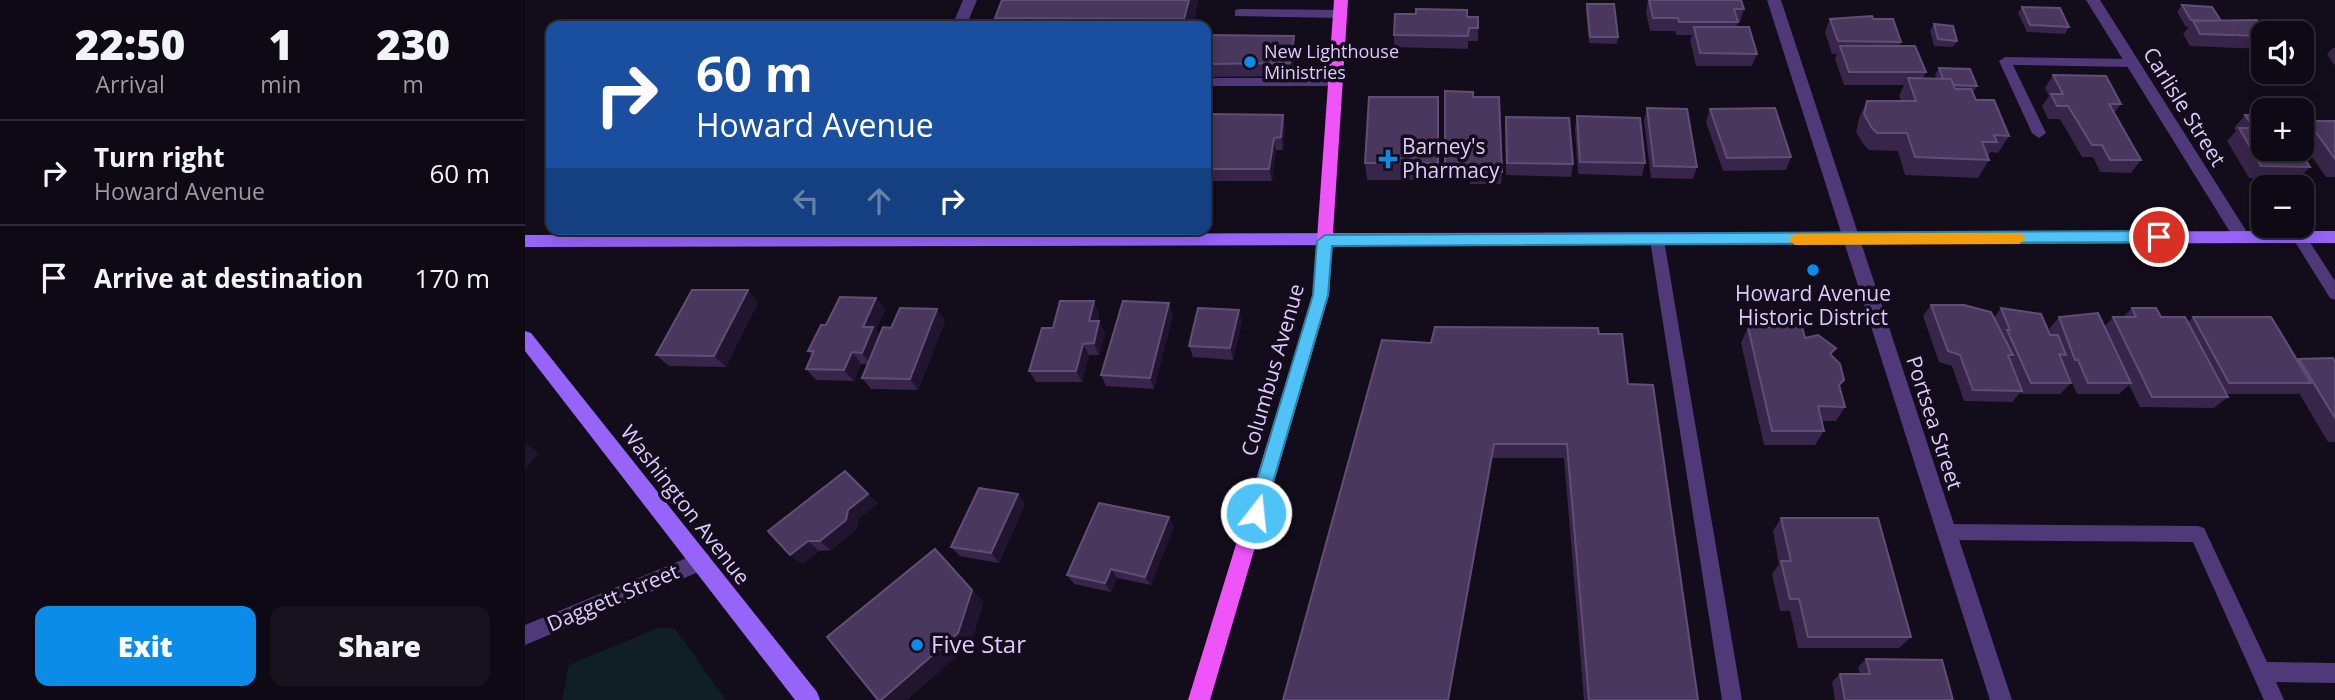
<!DOCTYPE html>
<meta charset="utf-8">
<style>
body{margin:0;font-family:"Open Sans",sans-serif;background:#17121d;color:#f1f3f6;height:100vh;display:flex;flex-direction:column;font-size:26px;white-space:nowrap}
*{box-sizing:border-box;margin:0}
p{font-size:23px;color:#9b9aa0}
.icon{flex:none;width:38px;height:38px;fill:none;stroke:currentColor;stroke-width:2;stroke-linecap:round;stroke-linejoin:round}
.map{position:relative;flex:1;overflow:hidden}
.drawer{display:flex;flex-direction:column;background:#0e0914;width:525px}
.drawer>*{flex:none}
.guide{position:absolute;left:21px;top:21px;width:665px;height:214px;border-radius:14px;box-shadow:0 4px 18px #0003,0 0 0 2px #2e2a34;background:#1a4fa0;color:#fff;overflow:hidden}
.controls{position:absolute;left:1726px;top:21px;display:grid;gap:14px}
.controls a{display:grid;place-items:center;width:63px;height:63px;border-radius:14px;background:#0e0914;box-shadow:0 4px 18px #0003,0 0 0 2px #2e2a34;font-size:35px}
.pin{position:absolute;display:grid;place-items:center;width:60px;height:60px;color:#fff;margin:-30px;border:4px solid #fff;border-radius:50%;box-shadow:0 2px 7px #0007}
.me{position:absolute;width:77px;margin:-38px;rotate:16deg;stroke-linejoin:round;filter:drop-shadow(0 0 5px #0008)}
.turn{display:flex;align-items:center;gap:24px;height:147px;padding:0 35px;font-size:32px}
.turn .icon{width:91px;height:91px;stroke-width:2.5}
.turn b{display:block;font-size:49px;line-height:60px}
.lanes{display:flex;align-items:center;height:66px;padding:0 35px;background:#0003;justify-content:center;gap:35px;direction:ltr}
.lanes .off{opacity:.35}
.eta{display:flex;justify-content:space-evenly;align-items:center;height:119px;text-align:center}
.eta b{font-size:42px;font-weight:800;line-height:49px}
.cta{display:flex;gap:14px;margin-top:auto;padding:14px 35px}
.cta a{flex:1;height:80px;border-radius:14px;background:#0a8ce8;color:#fff;font-size:28px;font-weight:800;line-height:80px;text-align:center}
.cta a+a{background:#17121d;color:#f1f3f6}
ul{padding:0;list-style:none}
li{display:flex;align-items:center;gap:21px;height:105px;padding:0 35px;border-top:2px solid #2e2a34}
li div{flex:1}
li b{display:block;font-size:26px}
li em{font-style:normal}
main{display:flex;flex:1;min-height:0}
.map>svg:first-child{display:block}
.green{fill:#0f1f25}
.lines{fill:none;stroke-linecap:round;stroke-linejoin:round}
.lane{fill:#4f3979;fill-rule:evenodd}
.street{fill:#4f3979;fill-rule:evenodd}
.secondary{fill:#9664f9;fill-rule:evenodd}
.primary{fill:#ee54f8;fill-rule:evenodd}
.wall{fill:#38254a}
.shaded-wall{fill:#21142f}
.building{fill:#4a375d;stroke:#614e76;stroke-width:2}
.route{fill:#4fc3f7;stroke:#337fa1;stroke-width:2}
.slow{fill:#f59e0b}
.poi-dot{fill:#0a8ce8;stroke:#130c1b;stroke-width:2.5}
.labels{text-anchor:middle;stroke-width:7;stroke-linejoin:round;paint-order:stroke}
.far-poi-label{font-size:18px;fill:#dfc9fd;stroke:#130c1b;text-anchor:start}
.street-label{font-size:21px;fill:#dfc9fd;stroke:#130c1b}
.poi-label{font-size:21px;fill:#dfc9fd;stroke:#130c1b;text-anchor:start}
.near-poi-label{font-size:24px;fill:#dfc9fd;stroke:#130c1b;text-anchor:start}
</style>
<main>
<section class="drawer">
<div class="eta">
<div><b>22:50</b><p>Arrival</p></div>
<div><b>1</b><p>min</p></div>
<div><b>230</b><p>m</p></div>
</div>
<ul>
<li><svg class="icon" aria-label="right" viewBox="0 0 24 24"><path d="M7 20v-9h11M14 6l5 5-5 5"/></svg><div><b>Turn right</b><p>Howard Avenue</p></div><em>60 m</em></li>
<li><svg class="icon" aria-label="arrive" viewBox="0 0 24 24"><path d="M6 21V4h12l-3 4 3 4H6"/></svg><div><b>Arrive at destination</b></div><em>170 m</em></li>
</ul>
<div class="cta"><a>Exit</a><a>Share</a></div>
</section>
<div class="map">
<svg width="1810" height="700" viewBox="0 0 1810 700">
<rect width="100%" height="100%" fill="#130c1b"/>
<path class="green" d="M135 627 150 629 201 700H37L44 665Z"/>
<g class="lines">
<path class="lane" d="M714 9 815 10 821 14 815 18 710 16V10Z
M1480 57 1607 59 1613 63 1607 67 1488 65 1521 133 1514 138 1507 133 1474 61Z
M681 78H810L816 82 810 86H681Z
M1774 232 1779 233 1810 281V300L1805 298 1767 237Z
M1132 235 1139 240 1217 700H1197L1125 240Z
M1421 524 1673 526 1679 528 1742 662 1810 663V683L1751 682 1759 700H1739L1668 542 1421 540 1415 538 1412 532 1415 526Z"/>
<path class="street" d="M438 0H452L441 26H427Z
M1242 0H1256L1487 700H1465Z
M1561 0H1575L1722 232 1724 236 1722 240H1710Z
M341 229H357L350 244H338L336 240Z
M176 552 183 554 186 561 183 568 0 645V625Z"/>
<path class="secondary" d="M1810 231V243L0 247V235Z
M0 331 6 333 292 692 295 700H270L0 351Z"/>
<path class="primary" d="M809 0H823L804 295 685 700H663L788 295Z"/>
</g>
<path class="wall" d="M673 0 668 26H473L470 18Z
M1123 0 1219 9 1215 22H1213L1211 27 1232 54 1227 66H1171L1165 40 1167 35H1151L1150 31H1125L1121 12Z
M1062 4 1093 37 1092 44 1064 43 1061 11Z
M1657 5 1696 21 1738 33V49L1665 46 1658 34 1664 27H1661L1652 12Z
M1497 7 1544 27 1540 34 1502 32 1493 13Z
M942 17 953 28V41H943V49L869 47V35Z
M1305 19H1348L1376 42 1374 46 1401 72 1398 78 1412 79 1410 75 1414 68 1452 86 1448 93 1451 100 1484 136 1473 153 1465 152 1463 157 1464 160 1453 178 1380 175 1373 151 1344 150 1339 145 1331 132 1334 118 1342 101H1376L1374 96 1379 85H1319L1310 59 1312 54H1307L1300 32Z
M1409 24 1432 41 1428 47 1409 46 1405 31Z
M681 35 769 36 771 49 767 76 681 77Z
M1808 48H1810V66L1802 54Z
M1528 75 1596 104 1589 113 1616 160 1606 173 1575 172 1568 157H1557L1535 119H1523L1517 106 1524 96 1520 88Z
M920 91 948 97 977 172 976 184H945V177H920Z
M913 97V180H842L840 163Z
M1122 108 1172 167 1168 179 1126 178 1119 120Z
M1185 109 1266 157 1261 170 1198 171 1181 122Z
M758 115 760 127 758 150H751L747 181H682L681 125Z
M1720 115 1785 167 1772 180 1724 178 1702 141 1711 131 1709 128Z
M1052 116 1120 163 1117 176 1053 174 1050 129Z
M981 117 1048 164 1046 177 981 175 980 130Z
M1783 121H1810V177H1801L1776 141V128Z
M351 298 360 310 351 330 355 335 366 328 420 321 393 390 346 389 337 378 343 364H336L329 381 291 380 281 369 287 356 283 351 301 325Z
M233 302 201 367 144 366 131 355Z
M1406 305 1469 318 1476 308 1525 335H1526L1524 329 1534 317 1579 327 1588 317H1598L1607 308 1636 317 1663 322 1668 317 1772 361 1774 359 1810 362V442H1803L1774 393 1771 394H1701L1703 397 1689 408 1615 407 1604 385 1594 394H1552L1542 371H1541L1546 383 1535 394H1496V392L1487 402 1439 401 1427 366 1414 362 1398 316Z
M574 313 573 321 580 333 574 355H564L557 382H511L504 371 528 328Z
M648 314 629 389 581 386 576 375Z
M717 322 708 360 668 357 664 346Z
M1223 327 1280 338 1307 356 1319 380 1315 386 1320 407 1311 421H1297L1299 431 1290 445H1239L1216 343Z
M1074 334 1103 384 1173 700H1059L1039 458H967L906 343Z
M493 494 500 504 474 563 435 556 426 547Z
M353 503 333 519 332 529 306 550 294 551 277 564 265 555 243 531Z
M644 517 649 527 626 585 592 578 586 592 549 584 542 575Z
M1256 518 1386 637 1374 648H1273L1265 611H1255L1247 574 1254 564 1248 531Z
M1341 659 1428 700H1310L1307 682 1315 674H1335L1333 667Z"/>
<path class="shaded-wall" d="M664 0H674L668 26H661L659 19Z
M769 36 771 49 767 76 765 63Z
M758 115 760 127 758 150 756 137Z
M749 138 751 150 747 181 744 169Z
M223 290 233 302 201 367 189 356Z
M351 298 360 310 351 330 357 338 346 364 337 353 338 327Z
M569 301 574 313 570 333 564 321Z
M644 303 648 314 629 389 625 378Z
M412 309 420 321 393 390 385 379Z
M714 310 717 322 708 360 705 348Z
M574 321 580 333 574 355 569 343Z
M558 344 564 355 557 382 551 371Z
M327 352 336 364 329 381 319 370Z
M0 443 14 453 0 469Z
M969 444 967 458 924 700H923Z
M320 471 353 503 333 519 332 529 306 550 295 541Z
M493 494 500 504 474 563 466 553Z
M644 517 649 527 626 585 620 577Z
M283 541 294 551 277 564 265 555Z
M410 549 459 602 446 644 382 700H356Z
M586 569 592 578 586 592 580 583Z"/>
<path class="building" d="M477 0H664L659 19 470 18Z
M1124 0H1216L1219 9H1209L1213 22H1154L1153 18H1128Z
M1062 4H1089L1093 37H1065Z
M1657 5 1687 7 1696 21 1666 20Z
M1497 7 1535 8 1544 27 1505 25Z
M891 9 942 10V17H953V28H944L943 36 869 35 870 14H891Z
M1347 16 1348 19H1368L1376 42 1313 41 1305 19Z
M1732 20 1736 27H1742L1746 33H1738V36L1675 34 1668 21Z
M1409 24 1428 26 1432 41 1413 39Z
M1169 27H1224L1232 54 1175 53Z
M681 35 769 36 765 63 681 64Z
M1315 46H1390L1401 72H1324Z
M1414 68 1445 69 1452 86 1429 85 1426 79H1418Z
M1528 75 1581 76 1596 104H1584L1616 160H1585L1577 145H1567L1543 106H1532L1526 94H1538Z
M1383 78 1426 79 1430 89H1446L1451 100H1469L1484 136 1469 135 1472 142H1457L1464 160 1390 157 1382 133H1352L1347 128 1339 114 1342 101H1391Z
M920 91 948 92V97H974L977 172H946L945 165 920 164Z
M844 97H913V163H840Z
M1122 108 1162 109 1172 167 1129 166Z
M1250 108 1266 157 1202 158 1185 109Z
M683 114 758 115 756 137 749 138 744 169H681V156L684 137H681V125Z
M1720 115 1738 116V149H1773L1785 167 1736 166 1714 128H1729Z
M1052 116 1115 118 1120 163 1055 162Z
M981 117 1044 118 1048 164 982 163Z
M1783 121H1810V159Z
M167 290H223L189 356 131 355Z
M315 297 351 298 338 327H348L337 353 327 352 319 370 281 369 289 351H283L296 325H301Z
M535 301H569L564 321H574L569 343 558 344 551 371H504L517 328H528Z
M598 301 644 303 625 378 576 375Z
M1406 305H1439L1466 312 1488 355H1483L1497 391 1448 390 1435 355 1423 351Z
M375 308 412 309 385 379 337 378 358 327 366 328Z
M673 308 714 310 705 348 664 346Z
M1476 308 1516 314 1525 335H1533L1541 355 1534 354 1546 383H1506L1482 330H1485Z
M1607 308H1631L1636 317H1660L1703 397H1627L1588 317H1611Z
M1573 313 1606 383H1563L1553 360H1550L1534 317Z
M1668 317H1746L1786 383H1704Z
M910 327 1073 328 1074 334H1097L1103 384 1128 385 1173 700H1064L1042 444H969L923 700H758L857 340 906 343Z
M1223 327H1277L1280 338 1293 335 1311 348 1305 354 1315 364 1319 380 1314 385 1320 407 1293 406 1299 431H1247Z
M1808 358 1810 362V418L1774 359Z
M320 471 343 494 323 510 321 520 295 541H283L265 555 243 531Z
M454 488 493 494 466 553 426 547Z
M574 503 644 517 620 577 586 569 580 583 542 575Z
M1256 518H1353L1386 637H1283L1274 599H1265L1256 561H1266Z
M410 549 447 590 433 633 356 700H353L302 637Z
M1341 659 1417 660 1428 700H1320L1315 674H1345Z"/>
<path class="route" d="M1634 231 1642 237 1634 242 807 246 803 295 739 513 737 518 731 521 724 518 722 513 788 295 792 241 800 235Z"/>
<path class="slow" d="M1494 233 1501 238 1494 244 1270 245 1263 239 1270 234Z"/>
<g class="poi-dot">
<circle cx="725" cy="62" r="7"/>
<path d="M859.5 148.5h7v7h7v7h-7v7h-7v-7h-7v-7h7z"/>
<circle cx="1288" cy="270" r="7"/>
<circle cx="392" cy="645" r="7"/>
</g>
<g class="labels">
<g class="far-poi-label">
<text x="739" y="58">New Lighthouse<tspan x="739" dy="21">Ministries</tspan></text>
</g>
<g class="street-label">
<text transform="translate(1659 107) rotate(58)" y="7">Carlisle Street</text>
<text transform="translate(748 370) rotate(-74)" y="7">Columbus Avenue</text>
<text transform="translate(1409 423) rotate(72)" y="7">Portsea Street</text>
<text transform="translate(160 505) rotate(52)" y="7">Washington Avenue</text>
<text transform="translate(88 598) rotate(-23)" y="7">Daggett Street</text>
</g>
<g class="poi-label">
<text x="877" y="154">Barney's<tspan x="877" dy="24">Pharmacy</tspan></text>
<text x="1288" y="301" text-anchor="middle">Howard Avenue<tspan x="1288" dy="24">Historic District</tspan></text>
</g>
<g class="near-poi-label">
<text x="406" y="653">Five Star</text>
</g>
</g>
</svg>
<div class="controls">
<a><svg class="icon" aria-label="sound" viewBox="0 0 24 24"><path d="M4 9h4l5-4v14l-5-4H4zM17 9q2 3 0 6"/></svg></a>
<a>+</a>
<a>−</a>
</div>
<div class="pin" style="left:1634px;top:237px;background:#d93025"><svg class="icon" aria-label="arrive" viewBox="0 0 24 24"><path d="M6 21V4h12l-3 4 3 4H6"/></svg></div>
<svg class="me" style="left:731px;top:513px" viewBox="-20 -20 40 40"><circle r="17" fill="#4fc3f7" stroke="#fff" stroke-width="3"/><path d="M0-11L8 9 0 5-8 9z" fill="#fff"/></svg>
<div class="guide">
<div class="turn"><svg class="icon" aria-label="right" viewBox="0 0 24 24"><path d="M7 20v-9h11M14 6l5 5-5 5"/></svg><div><b>60 m</b>Howard Avenue</div></div>
<div class="lanes"><svg class="icon off" aria-label="left" viewBox="0 0 24 24"><path d="M17 20v-9H6M10 6l-5 5 5 5"/></svg><svg class="icon off" aria-label="ahead" viewBox="0 0 24 24"><path d="M12 20V5M6 11l6-6 6 6"/></svg><svg class="icon" aria-label="right" viewBox="0 0 24 24"><path d="M7 20v-9h11M14 6l5 5-5 5"/></svg></div>
</div>
</div>
</main>
